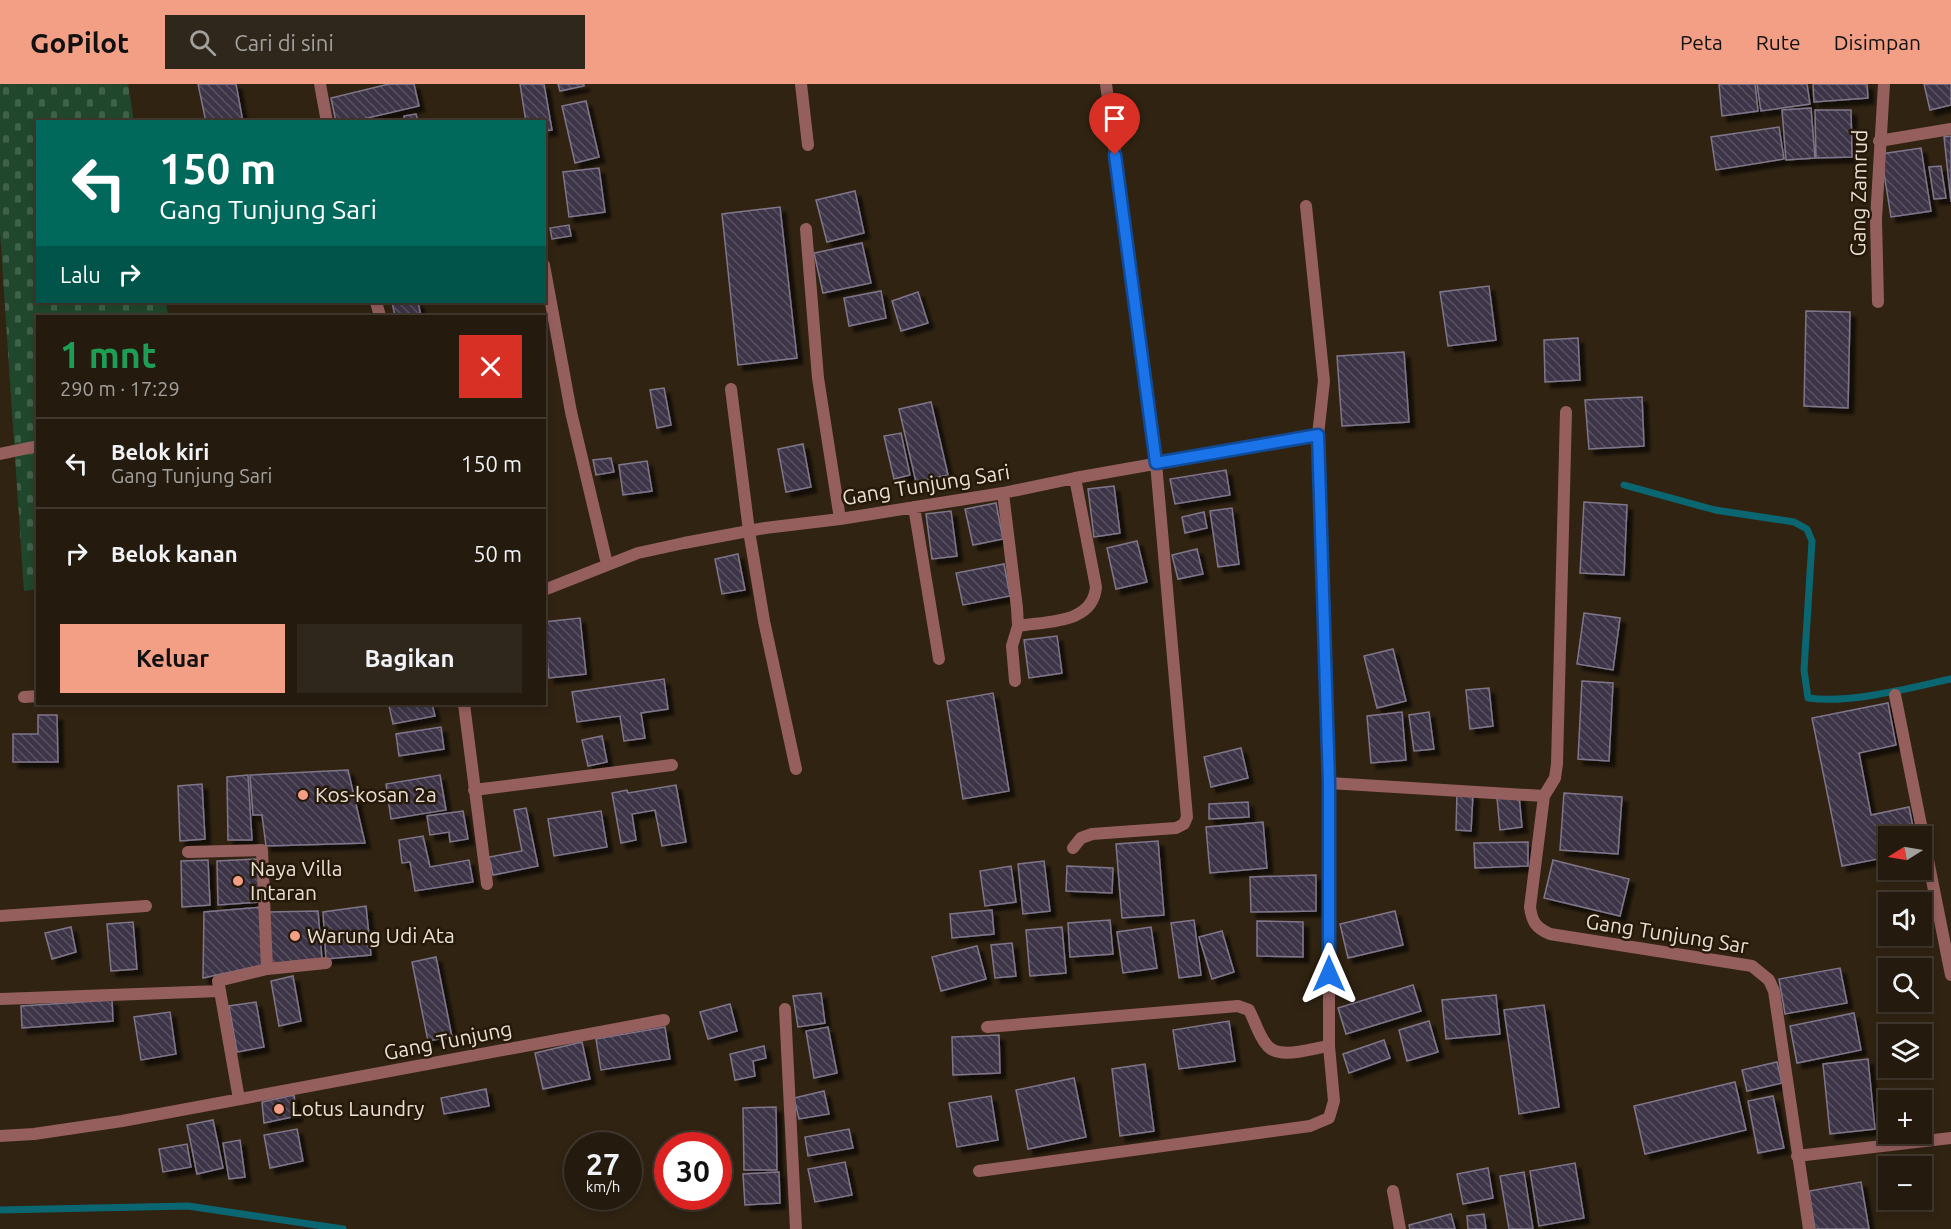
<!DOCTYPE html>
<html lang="id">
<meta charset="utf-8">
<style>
body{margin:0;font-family:Ubuntu,sans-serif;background:#30271c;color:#f1f3f6;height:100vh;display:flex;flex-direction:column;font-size:22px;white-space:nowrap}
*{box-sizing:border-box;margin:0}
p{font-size:20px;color:#a3a19e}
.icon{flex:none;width:33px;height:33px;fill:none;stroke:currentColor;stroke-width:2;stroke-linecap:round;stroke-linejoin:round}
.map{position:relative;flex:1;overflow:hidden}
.sheet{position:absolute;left:36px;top:231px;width:510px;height:390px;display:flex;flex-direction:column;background:#241a0e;border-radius:0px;box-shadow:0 3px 9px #0003,0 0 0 2px #41382e}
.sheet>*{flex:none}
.hud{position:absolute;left:36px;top:36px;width:510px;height:183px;border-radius:0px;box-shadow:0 3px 9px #0003,0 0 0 2px #41382e;background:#00695c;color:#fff;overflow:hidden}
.needle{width:39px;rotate:259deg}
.tools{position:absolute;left:1878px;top:742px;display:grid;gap:12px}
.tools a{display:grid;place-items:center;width:54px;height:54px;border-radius:0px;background:#241a0e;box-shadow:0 3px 9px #0003,0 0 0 2px #41382e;font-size:30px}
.speed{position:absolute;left:564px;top:1048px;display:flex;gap:12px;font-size:30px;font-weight:700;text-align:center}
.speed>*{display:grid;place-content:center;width:78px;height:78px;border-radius:50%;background:#241a0e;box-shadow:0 3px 9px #0003,0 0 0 2px #41382e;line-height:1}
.speed small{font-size:15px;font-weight:400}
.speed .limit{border:9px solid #d22;background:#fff;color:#111}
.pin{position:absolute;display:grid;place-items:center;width:51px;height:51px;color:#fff;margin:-62px -26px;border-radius:50% 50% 50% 0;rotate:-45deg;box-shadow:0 0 6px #0007}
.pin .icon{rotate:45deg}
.me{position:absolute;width:66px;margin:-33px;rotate:0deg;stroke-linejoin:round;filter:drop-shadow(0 0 4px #0008)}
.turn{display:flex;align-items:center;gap:21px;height:126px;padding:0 24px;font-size:27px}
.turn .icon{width:78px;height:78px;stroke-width:2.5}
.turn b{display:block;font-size:42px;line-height:51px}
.then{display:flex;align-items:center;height:57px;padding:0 24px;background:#0003;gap:12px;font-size:22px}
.round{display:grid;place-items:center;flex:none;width:63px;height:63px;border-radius:0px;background:#30271c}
.headline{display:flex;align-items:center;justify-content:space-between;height:102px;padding:0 24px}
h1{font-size:36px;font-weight:700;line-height:45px;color:#1e9e55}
.primary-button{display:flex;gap:12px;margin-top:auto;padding:12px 24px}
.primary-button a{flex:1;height:69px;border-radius:0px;background:#f39f85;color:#111;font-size:24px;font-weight:700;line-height:69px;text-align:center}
.primary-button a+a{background:#30271c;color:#f1f3f6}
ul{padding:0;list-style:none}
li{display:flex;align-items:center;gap:18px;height:90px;padding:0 24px;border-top:2px solid #41382e}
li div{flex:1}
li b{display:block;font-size:22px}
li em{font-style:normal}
header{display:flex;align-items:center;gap:36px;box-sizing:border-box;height:84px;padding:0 30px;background:#f39f85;color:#111}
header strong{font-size:28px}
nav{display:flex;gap:33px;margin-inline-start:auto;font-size:21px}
.search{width:420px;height:54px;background:#30271c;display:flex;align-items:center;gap:15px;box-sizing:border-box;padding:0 21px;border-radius:0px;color:#a3a19e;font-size:22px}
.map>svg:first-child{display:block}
.cemetery{fill:url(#cemetery-stones)}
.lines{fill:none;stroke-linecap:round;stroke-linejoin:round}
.stream{stroke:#0a6671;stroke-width:7}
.building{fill:url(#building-back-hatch);stroke:#80768b;stroke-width:1.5;filter:url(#shadow)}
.street{stroke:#955f5d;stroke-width:12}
.route-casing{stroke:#114b97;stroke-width:15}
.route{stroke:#1a73e8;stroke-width:10}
.poi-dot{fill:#f39f85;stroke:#261909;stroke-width:2}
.labels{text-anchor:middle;stroke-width:5;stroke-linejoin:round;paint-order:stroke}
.street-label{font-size:21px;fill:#e9e0d5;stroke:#261909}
.poi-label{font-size:21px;fill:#e9e0d5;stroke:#261909;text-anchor:start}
</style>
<header>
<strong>GoPilot</strong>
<div class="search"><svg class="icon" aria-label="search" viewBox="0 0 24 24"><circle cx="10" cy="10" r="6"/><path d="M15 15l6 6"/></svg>Cari di sini</div>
<nav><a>Peta</a><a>Rute</a><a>Disimpan</a></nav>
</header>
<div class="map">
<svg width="1951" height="1145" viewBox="0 0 1951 1145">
<defs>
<pattern id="cemetery-stones" width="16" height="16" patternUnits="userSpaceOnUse" patternTransform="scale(1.5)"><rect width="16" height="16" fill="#20472b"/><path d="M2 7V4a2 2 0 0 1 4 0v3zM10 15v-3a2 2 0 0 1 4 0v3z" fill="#406149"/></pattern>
<pattern id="building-back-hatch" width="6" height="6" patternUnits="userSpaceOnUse" patternTransform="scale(1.5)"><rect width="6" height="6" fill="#3d3446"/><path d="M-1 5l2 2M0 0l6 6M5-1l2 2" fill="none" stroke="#595160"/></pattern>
<filter id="shadow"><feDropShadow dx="5.5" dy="5.5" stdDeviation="1.5" flood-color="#0009"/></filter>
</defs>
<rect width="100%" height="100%" fill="#302312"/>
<path class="cemetery" d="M0 0H128L134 37 38 38V218H166L168 232H38L37 505 24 507 0 149Z"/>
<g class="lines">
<path class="stream" d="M1624 401 1715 426 1794 438 1807 445 1812 457 1804 586 1808 614C1850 620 1909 604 1951 595
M0 1126 188 1122 343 1145"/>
</g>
<path class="building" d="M198 0H236L243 38H206Z
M389 0H414L419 22 350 38H336L331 14Z
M520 0H544L552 46 544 47V38H526Z
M558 0H584V2L560 7Z
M1719 0H1755L1758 27 1722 32Z
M1757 0H1807L1810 20 1761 27Z
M1813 0H1867L1868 14 1814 18Z
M1924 0H1951V21L1930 26Z
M586 17 599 73 575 79 562 22Z
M1811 24 1815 74 1786 76 1782 26Z
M1815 26H1851L1852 73 1816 74Z
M416 30 418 38H405L404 32Z
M1779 43 1784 75 1716 86 1711 53Z
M1951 52V118L1944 53Z
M1921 64 1931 127 1891 133 1881 70Z
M1941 82 1946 114 1934 115 1929 83Z
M599 84 605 128 569 133 563 88Z
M855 107 864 149 827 158 816 116Z
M780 123 797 274 738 281 722 130Z
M569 141 571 152 552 155 550 144Z
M862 159 871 199 823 209 814 169Z
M1489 202 1496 256 1448 262 1440 208Z
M881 207 886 234 849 242 844 214Z
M918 208 928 239 901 247 892 217Z
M392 218H418L421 232H395Z
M1806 227 1850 228 1848 324 1804 322Z
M1578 254 1580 296 1545 298 1544 256Z
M1404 268 1409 338 1342 342 1337 272Z
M664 304 671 341 657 344 650 306Z
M1642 313 1644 362 1589 365 1585 316Z
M931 318 948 391 916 398 899 325Z
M901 349 910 391 894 395 884 352Z
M803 360 811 403 786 408 778 365Z
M611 374 614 388 596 391 593 376Z
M647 377 652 407 623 411 619 381Z
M1226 386 1230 411 1175 420 1170 395Z
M1114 402 1120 449 1094 453 1088 405Z
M1584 418 1627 421 1624 491 1580 489Z
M996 419 1003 455 973 461 965 425Z
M1232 424 1239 480 1218 483 1210 427Z
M951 427 957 472 932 475 926 430Z
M1204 428 1207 444 1185 449 1182 433Z
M1137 457 1147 498 1116 505 1107 464Z
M1197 465 1203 490 1178 495 1172 471Z
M738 470 745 506 722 510 715 475Z
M1004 480 1010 512 963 521 956 489Z
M1584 529 1620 534 1613 586 1577 580Z
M580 534 586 590 549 594 544 538Z
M1057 552 1062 589 1029 594 1024 556Z
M1393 565 1406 617 1377 624 1364 572Z
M664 595 668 625 641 629 645 654 624 657 620 632 577 638 572 608Z
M1582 597 1613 599 1609 677 1578 675Z
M1489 604 1493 642 1470 645 1466 606Z
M993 609 1009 707 963 715 947 617Z
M1888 619 1896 661 1859 669 1871 731 1909 723 1915 753H1888V773L1842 782 1812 634Z
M404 620H432L435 632 393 640 389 622Z
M1402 628 1406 676 1371 679 1367 632Z
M1429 628 1434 665 1414 667 1409 631Z
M38 631H57L58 678H13V650H38Z
M441 643 444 665 399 672 396 650Z
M602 652 607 678 588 682 582 656Z
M1241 664 1248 694 1211 703 1204 673Z
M348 686 365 759 266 762 262 731H253L250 691Z
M248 691 252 756H228L227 693Z
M440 691 446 726 391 735 386 700Z
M202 700 205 755 180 757 178 702Z
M676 701 686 758 662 762 655 726 632 730 636 756 621 759 612 709 627 706 628 709Z
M1457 709 1473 710 1471 747 1456 746Z
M1564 709 1622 713 1618 770 1560 766Z
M1519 711 1522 743 1500 746 1497 714Z
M1248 718 1249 733 1209 735V720Z
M526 724 538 782 493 791 489 773 522 767 514 726Z
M463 727 468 755 450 758 449 748 430 751 427 732Z
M601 727 607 763 554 772 548 735Z
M1263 738 1267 784 1210 789 1206 743Z
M423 752 430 783 469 776 473 798 415 807 410 778 402 779 399 756Z
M1158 757 1164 831 1122 834 1116 760Z
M1528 758V782L1475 784 1474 759Z
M258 775 260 818 218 821 217 777Z
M208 776 210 821 182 823 181 777Z
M1553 776 1629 795 1620 832 1544 814Z
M1044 777 1050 827 1023 830 1018 780Z
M1011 782 1016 818 985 822 980 787Z
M1067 782 1113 784 1112 809 1066 807Z
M1316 791V827L1251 828 1250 793Z
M366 822 371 871 326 875 323 828Z
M263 823V881L203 894 204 828Z
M992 826 994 850 952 854 950 830Z
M318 827 322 875 270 880 268 828Z
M1395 827 1403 861 1348 874 1340 840Z
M1110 836 1113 870 1070 873 1068 839Z
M1194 836 1201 891 1179 894 1171 839Z
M1257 837 1303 838V873L1257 872Z
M133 838 137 885 111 887 107 840Z
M71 843 76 868 52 875 45 849Z
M1062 843 1066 889 1030 892 1026 846Z
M1151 843 1157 884 1123 889 1117 848Z
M1222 847 1234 888 1212 895 1199 853Z
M1012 859 1016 892 995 894 991 861Z
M977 862 986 895 941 907 932 873Z
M436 873 452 953 428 957 412 878Z
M1840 884 1847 919 1785 930 1779 895Z
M293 892 301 937 279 942 271 897Z
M1413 901 1421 927 1346 950 1338 924Z
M821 909 825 939 798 943 793 912Z
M1496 911 1500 950 1446 955 1442 916Z
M112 916 113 937 22 944 21 922Z
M256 918 264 963 237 968 229 922Z
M730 920 737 947 708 955 700 928Z
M1544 921 1559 1023 1519 1030 1504 926Z
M170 928 176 970 141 976 134 933Z
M1854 929 1861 966 1797 979 1790 942Z
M1229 937 1235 977 1179 985 1173 946Z
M1429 937 1438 968 1407 977 1399 946Z
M665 943 670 975 601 986 596 955Z
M828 943 837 989 814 994 806 947Z
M999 951 1000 989 953 991 952 953Z
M1384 956 1390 974 1349 989 1343 970Z
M582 958 590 995 543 1005 535 969Z
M764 962 766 974 753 977 755 992 735 996 730 970Z
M1868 975 1875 1045 1830 1050 1823 980Z
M1777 978 1782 999 1747 1007 1742 986Z
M1145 980 1154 1047 1120 1052 1112 985Z
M1074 994 1086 1053 1028 1065 1016 1006Z
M1735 998 1746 1046 1645 1070 1634 1022Z
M486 1005 489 1022 444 1030 441 1014Z
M824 1007 829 1030 799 1035 794 1014Z
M294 1011 297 1032 264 1039 262 1018Z
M991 1012 998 1056 957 1063 949 1019Z
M1773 1012 1784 1064 1758 1069 1748 1017Z
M776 1023 777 1086H744L743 1024Z
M213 1036 223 1084 197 1090 187 1041Z
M297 1045 303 1077 270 1084 264 1051Z
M849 1045 853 1064 808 1072 805 1053Z
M240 1056 245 1093 229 1095 223 1059Z
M187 1060 191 1083 163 1088 159 1065Z
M845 1078 852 1111 815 1118 808 1085Z
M1575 1079 1584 1134 1539 1142 1530 1087Z
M1488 1084 1493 1114 1463 1120 1457 1090Z
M779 1088 780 1119 745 1121 743 1090Z
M1524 1088 1533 1145H1509L1500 1092Z
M1861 1098 1869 1145H1815L1809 1107Z
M1451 1130 1455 1145H1410L1409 1141Z
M1484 1130 1486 1145H1468L1467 1132Z"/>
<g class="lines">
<path class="street" d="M320 0 327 38
M801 0 808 61
M1879 57 1951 45
M806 145 818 294 840 435
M544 181 571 328 607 480
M376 218 380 232
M1878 218 1876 135 1884 0
M731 305 749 447 764 537 796 685
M1566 328 1557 680 1555 694 1544 712 1530 823C1532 838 1536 844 1550 850L1752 882 1769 896 1774 907 1809 1145
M0 370 38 362
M1003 409 1017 524 1018 542 1012 562 1015 597
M914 423 939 575
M544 506 638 469 684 459 765 444 840 435 1003 409 1075 394 1318 351
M1018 542C1047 537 1093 540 1096 503L1075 394
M1895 611 1951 891
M24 613 38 612
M464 620 487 800
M1329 699 1544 712
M474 706 672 681
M1073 764 1081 754 1092 750 1176 744 1184 740 1187 733 1156 379 1106 0
M188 768 262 766 267 885
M0 832 146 822
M220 907 218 897 267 885 326 879
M1 915 220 907 239 1015
M785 925 796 1145
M987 943 1238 922 1249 926C1255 937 1258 950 1266 960 1277 977 1312 964 1329 962
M0 1052 34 1050 122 1037 664 936
M1797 1072 1951 1054
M979 1087 1310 1042 1329 1034 1334 1017 1329 962V699L1318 351 1324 297 1306 122
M1393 1107 1400 1145"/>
</g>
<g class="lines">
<defs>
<path id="route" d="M1115 71 1156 379 1318 351 1329 699V890"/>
</defs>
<use href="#route" class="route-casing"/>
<use href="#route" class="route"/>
</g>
<g class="poi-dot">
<circle cx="303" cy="711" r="6"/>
<circle cx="238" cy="797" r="6"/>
<circle cx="295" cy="852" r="6"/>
<circle cx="279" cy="1025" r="6"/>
</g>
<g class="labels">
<g class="street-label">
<text transform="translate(1859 109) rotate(-89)" y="7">Gang Zamrud</text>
<text transform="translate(926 401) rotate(-9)" y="7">Gang Tunjung Sari</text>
<text transform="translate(1667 850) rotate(9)" y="7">Gang Tunjung Sar</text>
<text transform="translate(448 957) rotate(-11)" y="7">Gang Tunjung</text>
</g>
<g class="poi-label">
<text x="315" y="718">Kos-kosan 2a</text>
<text x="250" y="792">Naya Villa<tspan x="250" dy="24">Intaran</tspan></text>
<text x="307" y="859">Warung Udi Ata</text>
<text x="291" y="1032">Lotus Laundry</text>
</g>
</g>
</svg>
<div class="tools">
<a><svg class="needle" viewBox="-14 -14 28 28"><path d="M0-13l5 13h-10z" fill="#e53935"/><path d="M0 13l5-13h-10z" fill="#a3a19e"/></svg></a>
<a><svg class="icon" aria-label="sound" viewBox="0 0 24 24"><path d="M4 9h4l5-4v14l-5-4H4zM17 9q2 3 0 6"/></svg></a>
<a><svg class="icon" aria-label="search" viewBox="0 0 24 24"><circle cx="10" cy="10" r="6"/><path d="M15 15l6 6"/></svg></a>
<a><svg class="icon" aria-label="layers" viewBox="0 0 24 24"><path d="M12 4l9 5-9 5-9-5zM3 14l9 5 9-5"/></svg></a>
<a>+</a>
<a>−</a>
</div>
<div class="speed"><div>27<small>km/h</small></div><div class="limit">30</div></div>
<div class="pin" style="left:1115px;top:71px;background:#d93025"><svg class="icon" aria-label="arrive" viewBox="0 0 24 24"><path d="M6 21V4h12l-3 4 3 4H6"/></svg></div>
<svg class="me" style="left:1329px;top:890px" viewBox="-20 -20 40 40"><path d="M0-17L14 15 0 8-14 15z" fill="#1a73e8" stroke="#fff" stroke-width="4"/></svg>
<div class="hud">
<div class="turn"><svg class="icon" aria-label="left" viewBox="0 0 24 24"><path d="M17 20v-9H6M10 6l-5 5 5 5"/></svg><div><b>150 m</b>Gang Tunjung Sari</div></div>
<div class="then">Lalu<svg class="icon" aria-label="right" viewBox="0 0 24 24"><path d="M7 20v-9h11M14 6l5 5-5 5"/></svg></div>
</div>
<section class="sheet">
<div class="headline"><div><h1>1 mnt</h1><p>290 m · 17:29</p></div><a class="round" style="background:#d93025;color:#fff"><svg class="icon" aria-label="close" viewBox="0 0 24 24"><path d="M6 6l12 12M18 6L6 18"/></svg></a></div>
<ul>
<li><svg class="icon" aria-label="left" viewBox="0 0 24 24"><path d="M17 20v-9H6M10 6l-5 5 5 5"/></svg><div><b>Belok kiri</b><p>Gang Tunjung Sari</p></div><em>150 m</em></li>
<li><svg class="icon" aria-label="right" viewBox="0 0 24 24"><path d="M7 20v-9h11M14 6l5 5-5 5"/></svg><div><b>Belok kanan</b></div><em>50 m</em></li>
</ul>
<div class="primary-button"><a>Keluar</a><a>Bagikan</a></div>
</section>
</div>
